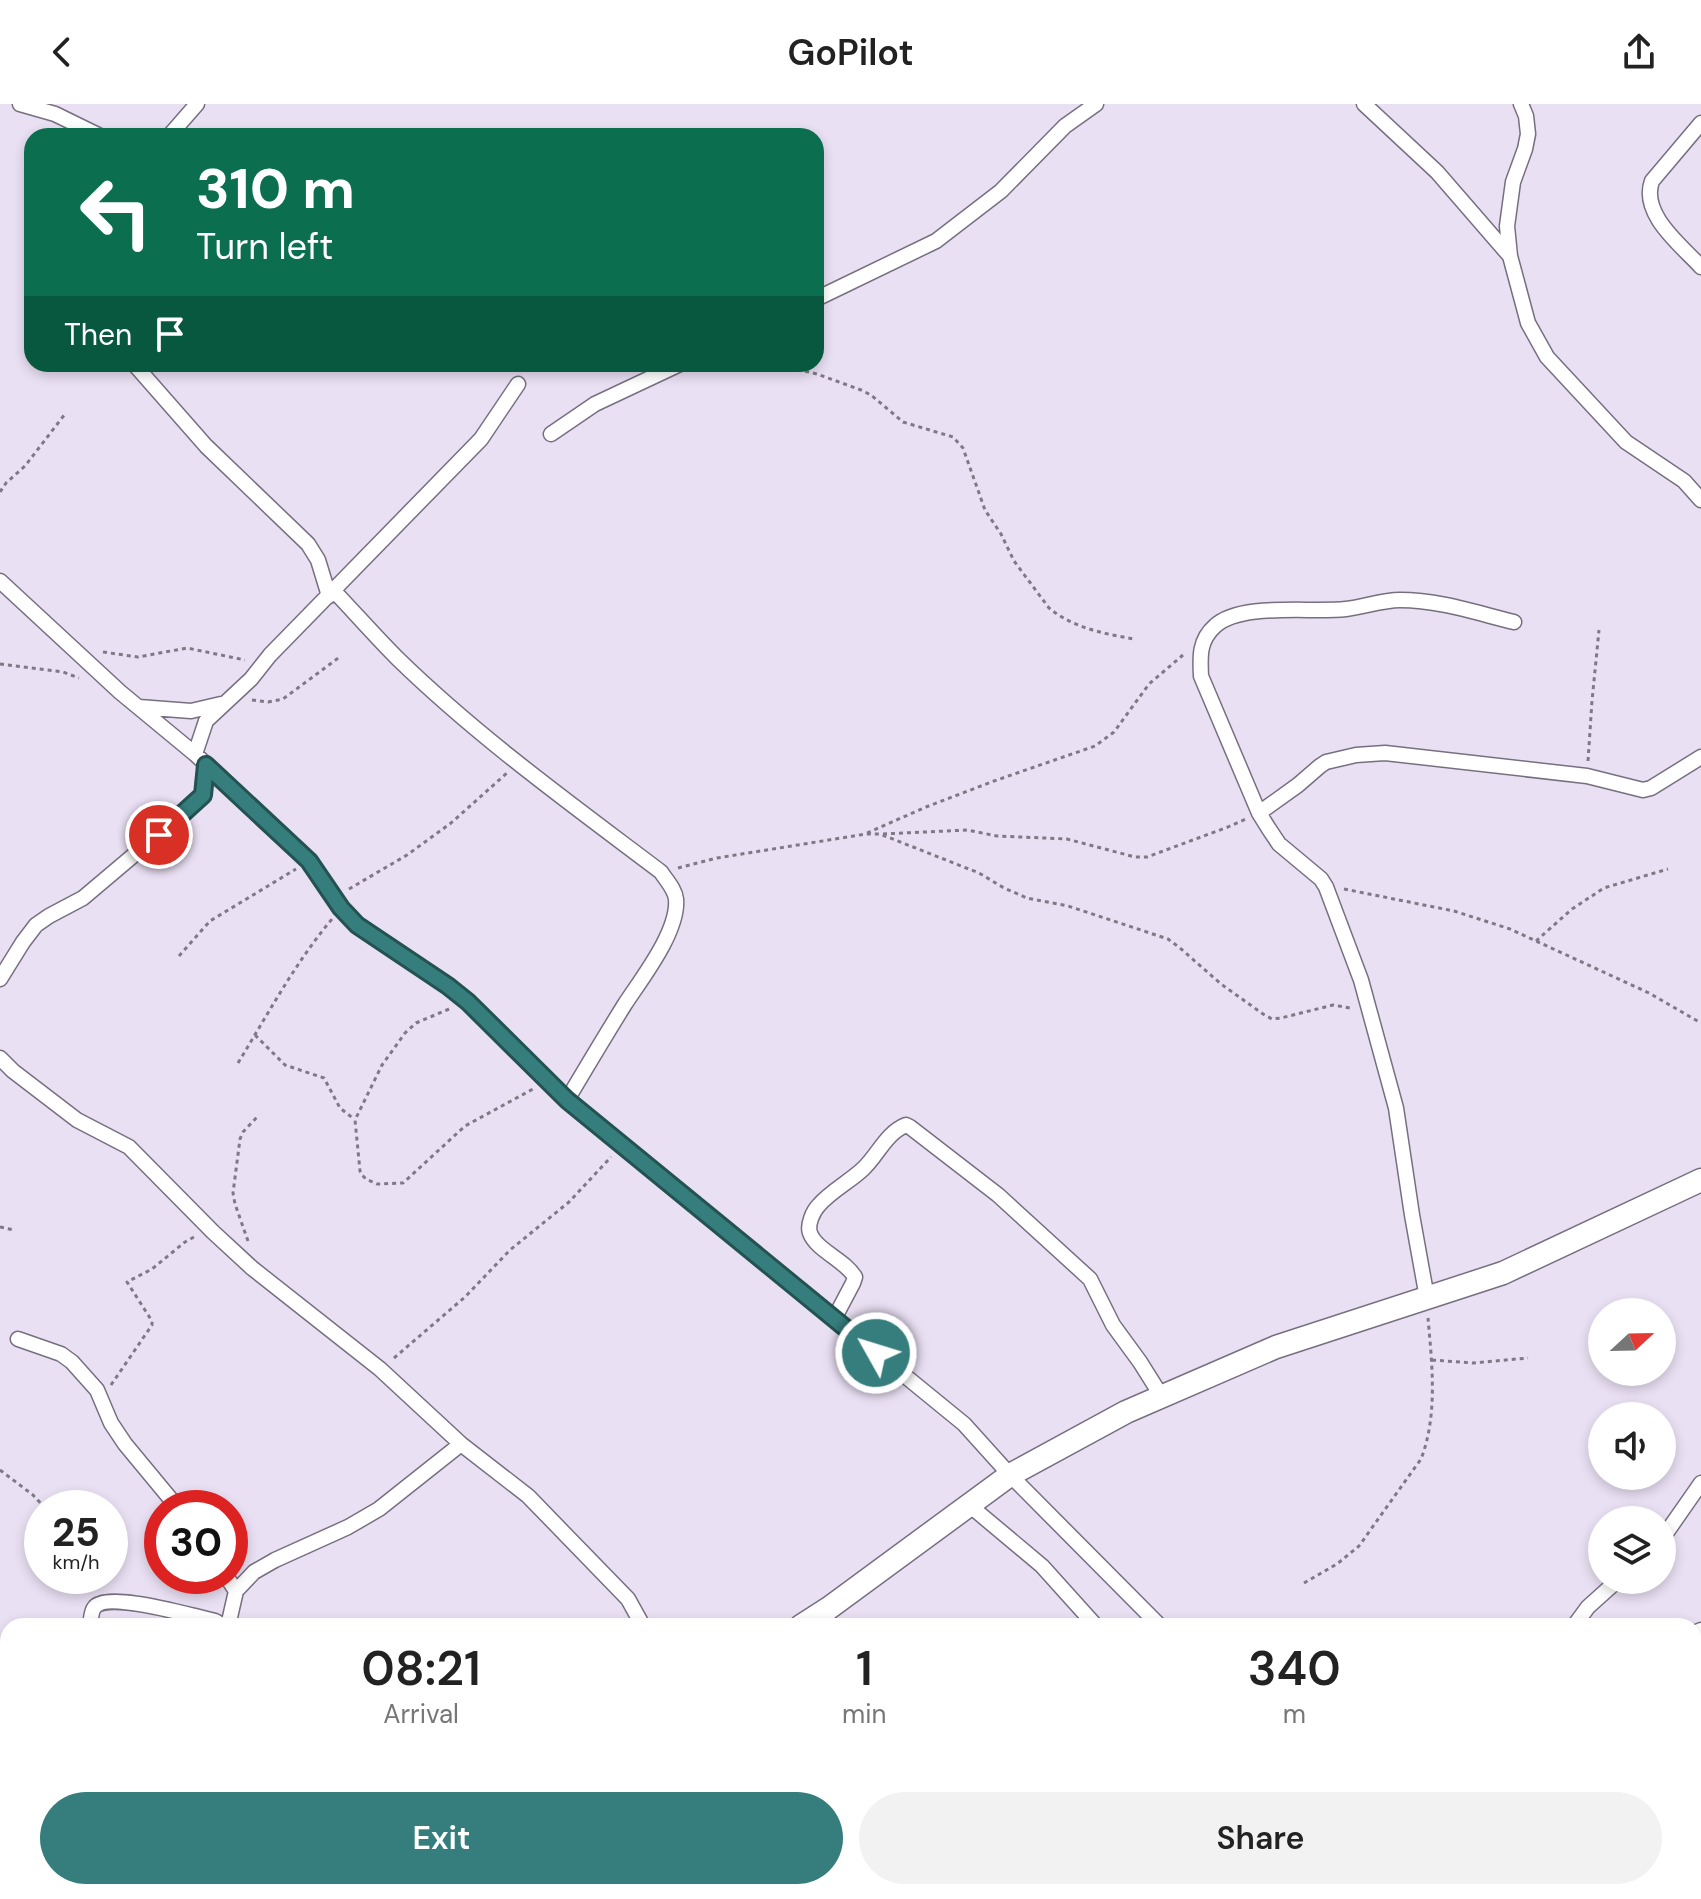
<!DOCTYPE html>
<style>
body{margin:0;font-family:"DM Sans",sans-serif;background:#f2f2f2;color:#222;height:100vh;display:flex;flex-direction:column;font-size:30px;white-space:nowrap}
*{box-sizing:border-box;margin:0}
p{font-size:26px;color:#767676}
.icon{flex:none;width:44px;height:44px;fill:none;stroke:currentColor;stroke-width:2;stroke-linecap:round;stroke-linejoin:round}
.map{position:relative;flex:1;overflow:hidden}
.sheet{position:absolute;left:0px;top:1514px;width:1702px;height:282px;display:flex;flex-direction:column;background:#fff;border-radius:24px 24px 0 0;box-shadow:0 4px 12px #0003}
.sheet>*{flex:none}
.hud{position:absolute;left:24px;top:24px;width:800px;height:244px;border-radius:24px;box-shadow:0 4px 12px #0003;background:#0b6e4f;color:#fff;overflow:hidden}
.needle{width:52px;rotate:68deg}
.fabs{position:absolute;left:1588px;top:1194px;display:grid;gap:16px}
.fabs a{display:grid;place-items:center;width:88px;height:88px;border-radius:50%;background:#fff;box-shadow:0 4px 12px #0003;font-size:40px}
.speed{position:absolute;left:24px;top:1386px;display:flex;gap:16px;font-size:40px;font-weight:700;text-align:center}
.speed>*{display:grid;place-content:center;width:104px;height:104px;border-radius:50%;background:#fff;box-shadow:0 4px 12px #0003;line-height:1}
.speed small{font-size:20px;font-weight:400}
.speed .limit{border:12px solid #d22;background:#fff;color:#111}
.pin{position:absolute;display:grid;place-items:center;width:68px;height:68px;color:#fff;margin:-34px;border:4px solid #fff;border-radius:50%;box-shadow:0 2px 8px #0007}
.me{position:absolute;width:88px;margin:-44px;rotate:309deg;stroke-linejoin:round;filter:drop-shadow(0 0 6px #0008)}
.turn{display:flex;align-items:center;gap:28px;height:168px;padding:0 40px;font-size:36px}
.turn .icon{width:104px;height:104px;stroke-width:2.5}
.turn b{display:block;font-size:56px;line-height:68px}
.then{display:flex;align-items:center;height:76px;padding:0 40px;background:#0003;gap:16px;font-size:30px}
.eta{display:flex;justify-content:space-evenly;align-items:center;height:136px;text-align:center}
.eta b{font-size:48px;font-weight:600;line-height:56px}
.action{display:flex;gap:16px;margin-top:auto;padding:16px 40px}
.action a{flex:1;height:92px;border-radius:48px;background:#367e7d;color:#fff;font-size:32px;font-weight:600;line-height:92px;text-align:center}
.action a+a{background:#f2f2f2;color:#222}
header{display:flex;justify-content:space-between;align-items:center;height:104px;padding:0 40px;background:#fff;font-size:36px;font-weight:600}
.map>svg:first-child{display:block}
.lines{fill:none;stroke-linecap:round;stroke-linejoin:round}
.street-casing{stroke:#776f80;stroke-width:17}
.secondary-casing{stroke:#776f80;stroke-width:25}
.path{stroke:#7f7986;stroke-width:3;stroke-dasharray:4 4;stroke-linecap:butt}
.street{stroke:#fff;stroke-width:14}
.secondary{stroke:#fff;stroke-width:22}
.route-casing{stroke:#235251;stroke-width:20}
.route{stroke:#367e7d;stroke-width:14}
</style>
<header><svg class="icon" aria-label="back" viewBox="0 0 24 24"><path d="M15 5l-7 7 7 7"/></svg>GoPilot<svg class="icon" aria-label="share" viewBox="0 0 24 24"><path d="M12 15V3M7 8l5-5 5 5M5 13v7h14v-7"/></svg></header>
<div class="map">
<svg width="1701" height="1795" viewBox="0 0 1701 1795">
<rect width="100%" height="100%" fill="#eae0f4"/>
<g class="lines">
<defs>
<path id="street" d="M20 0 55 10 100 32
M1364 0 1437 68 1509 151
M1521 0 1526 12 1528 30 1525 45 1513 78 1507 122 1510 152 1528 219 1547 253 1626 338 1684 377 1701 396
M1701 19 1652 77C1640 110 1681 141 1701 163
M169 32 197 0
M816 195 936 137 1001 87 1065 22 1096 0
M134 260 206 342 308 440 318 456 329 492
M551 330 595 300 680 260
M0 477 120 588 195 650 309 757 341 804 357 821 448 882 468 898 567 996 964 1320 1010 1371 1160 1522
M334 487C355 509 376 533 397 554 478 633 571 700 661 768 666 776 675 785 676 795 679 827 642 874 625 900 605 932 586 964 567 996
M139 603 191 607 221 600
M195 650 206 617 251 575 270 551 481 335 518 280
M1259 709 1298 681 1320 662 1326 658 1356 651 1385 649 1587 672 1643 686 1651 684 1701 653
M0 875 23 838 36 821 49 812 83 794 199 696 204 685 206 661
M0 954 13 967 77 1016 129 1043 213 1128 252 1164 380 1265 461 1340 528 1392 628 1495 643 1522
M1427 1194 1412 1111 1396 1004 1361 876 1326 783 1321 775 1279 740 1269 725 1259 709 1201 572C1200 553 1199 536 1215 522 1241 498 1311 509 1346 505 1364 503 1382 496 1400 496 1439 496 1477 509 1514 518
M834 1215 853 1179 855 1173C845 1156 816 1146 810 1129 807 1121 813 1107 819 1101 831 1087 849 1078 863 1065 878 1051 886 1029 906 1021L910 1023 998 1091 1090 1175 1113 1221 1140 1258 1162 1293
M18 1235 61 1250 72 1258 97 1286 111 1319 125 1340 178 1404
M968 1400 1042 1462 1096 1522
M1662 1435 1701 1379
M226 1472 236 1487
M90 1522C91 1517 91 1508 94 1504 104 1487 185 1510 203 1514L215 1517 223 1522
M228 1522 236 1487 254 1468 275 1456 348 1423 379 1405 461 1340
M1574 1522 1588 1503 1618 1476
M1694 1529 1701 1526
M0 1610 8 1606
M526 1788 531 1795
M984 1788 991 1795
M1478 1788 1487 1795
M857 1795 868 1788
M1210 1795 1223 1788
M1677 1795 1693 1788"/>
<path id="secondary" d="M801 1522 829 1504 1010 1371 1126 1308 1276 1243 1503 1169 1701 1076
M219 1795 228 1788"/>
</defs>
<use href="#street" class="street-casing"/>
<use href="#secondary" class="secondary-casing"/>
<path class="path" d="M774 260 817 270 861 286 871 291 903 318 953 333 963 344 985 406 1001 430 1014 457 1049 504C1073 524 1105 530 1134 535
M0 388 6 379 25 362 65 310
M103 548 138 553 187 544 245 556
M0 560 63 568 79 574
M252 596 268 598 283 595 341 552
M1588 657 1592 597 1599 526
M867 729 926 703 994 677 1095 642 1114 628 1149 580 1183 551
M883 730 967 726 997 732 1067 735 1135 753H1147L1228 723 1246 715
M678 764 717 754 866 730H880L979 769 1004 784 1027 794 1068 802 1168 835 1180 844 1221 880 1263 910 1272 915 1281 914 1333 901 1350 904
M349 785 407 751 451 719 507 669
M1344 785 1454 807 1510 825 1649 889 1701 919
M1536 837 1572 805 1604 784 1668 765
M179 852 210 817 296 765
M449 905 416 919 405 929 382 961 355 1016 360 1067 362 1071 366 1075 377 1080 403 1079 465 1022 533 985
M255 931 285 961 324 974 340 1004 354 1015
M238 959C268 910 295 859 332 815
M0 1123 14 1126
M248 1137 235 1100 233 1089 240 1035 243 1028 258 1012
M394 1254 465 1193 510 1146 569 1098 611 1053
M1432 1256 1473 1259 1528 1254
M111 1281 152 1221V1217L127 1178 152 1165 185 1138 194 1133
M0 1366 33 1391 45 1404
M94 1472 101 1482
M1304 1479 1337 1460 1359 1442 1421 1355C1438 1311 1432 1260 1428 1214"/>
<use href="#street" class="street"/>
<use href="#secondary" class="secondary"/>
</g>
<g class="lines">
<defs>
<path id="route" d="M159 731 203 691 206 661 309 757 341 804 357 821 448 882 468 898 567 996 876 1249"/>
</defs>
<use href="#route" class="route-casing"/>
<use href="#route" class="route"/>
</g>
</svg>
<div class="fabs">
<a><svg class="needle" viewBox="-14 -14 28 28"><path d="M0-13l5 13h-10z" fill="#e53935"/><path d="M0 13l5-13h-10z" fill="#767676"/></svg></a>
<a><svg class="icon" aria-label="sound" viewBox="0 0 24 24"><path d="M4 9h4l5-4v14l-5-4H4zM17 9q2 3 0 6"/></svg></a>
<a><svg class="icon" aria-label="layers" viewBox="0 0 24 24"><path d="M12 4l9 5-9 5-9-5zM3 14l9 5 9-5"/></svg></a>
</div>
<div class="speed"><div>25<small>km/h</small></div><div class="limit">30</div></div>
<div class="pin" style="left:159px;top:731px;background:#d93025"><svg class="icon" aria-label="arrive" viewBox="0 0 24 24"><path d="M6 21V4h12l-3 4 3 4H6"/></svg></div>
<svg class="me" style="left:876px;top:1249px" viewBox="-20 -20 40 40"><circle r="17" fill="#367e7d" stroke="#fff" stroke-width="3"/><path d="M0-11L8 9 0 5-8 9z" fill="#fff"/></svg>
<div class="hud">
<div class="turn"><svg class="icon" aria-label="left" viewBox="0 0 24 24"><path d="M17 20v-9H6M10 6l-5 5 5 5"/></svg><div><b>310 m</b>Turn left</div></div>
<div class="then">Then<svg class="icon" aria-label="arrive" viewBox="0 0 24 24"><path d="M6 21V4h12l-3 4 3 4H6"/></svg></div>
</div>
<section class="sheet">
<div class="eta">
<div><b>08:21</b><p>Arrival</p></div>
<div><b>1</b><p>min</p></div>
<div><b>340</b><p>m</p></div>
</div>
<div class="action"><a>Exit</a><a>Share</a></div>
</section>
</div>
